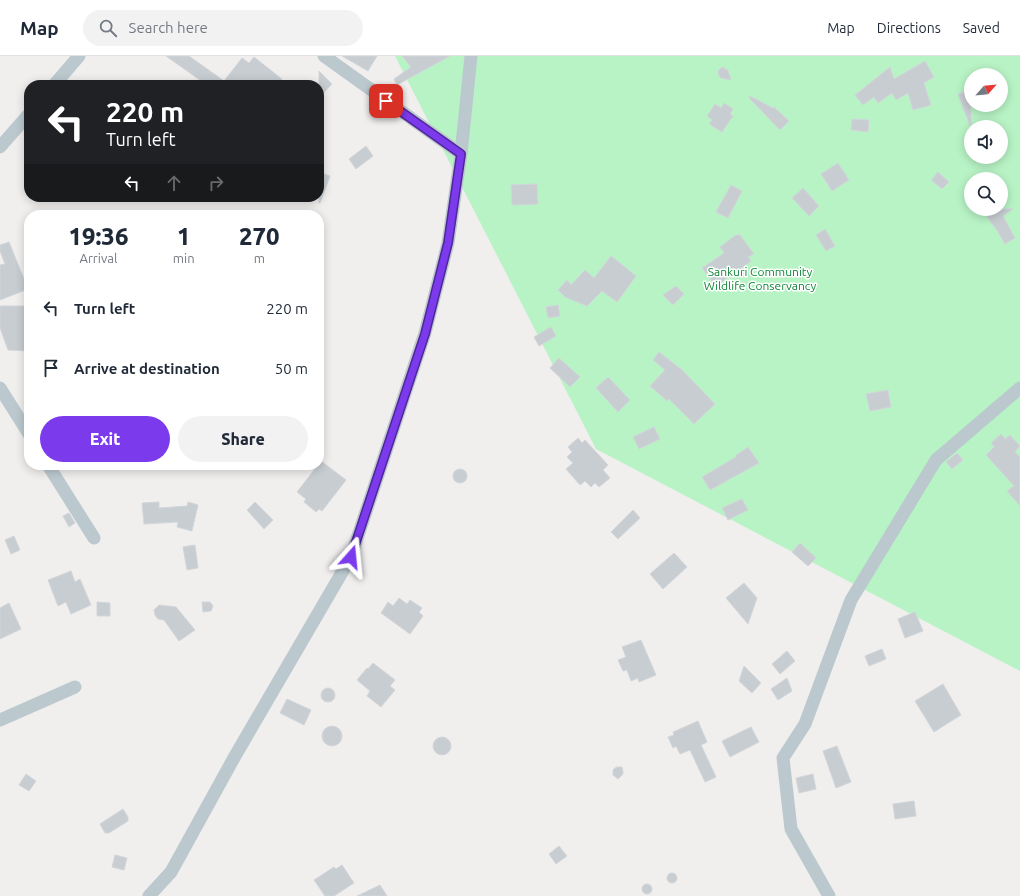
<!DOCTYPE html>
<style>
body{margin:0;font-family:Ubuntu,sans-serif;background:#f2f2f3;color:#1f2937;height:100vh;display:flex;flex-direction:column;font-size:15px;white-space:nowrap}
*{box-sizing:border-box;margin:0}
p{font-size:13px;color:#747a83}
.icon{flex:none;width:22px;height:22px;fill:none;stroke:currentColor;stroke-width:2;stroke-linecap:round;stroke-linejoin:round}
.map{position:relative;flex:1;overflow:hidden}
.sheet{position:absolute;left:24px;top:154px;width:300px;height:260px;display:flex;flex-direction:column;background:#fff;border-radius:16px;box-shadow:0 2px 10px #0003}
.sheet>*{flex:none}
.hud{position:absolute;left:24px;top:24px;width:300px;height:122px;border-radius:16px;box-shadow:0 2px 10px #0003;background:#202124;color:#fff;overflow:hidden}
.needle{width:26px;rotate:63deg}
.controls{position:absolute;left:964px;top:12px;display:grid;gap:8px}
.controls a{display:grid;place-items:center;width:44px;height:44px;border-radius:50%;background:#fff;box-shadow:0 2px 10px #0003;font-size:20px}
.pin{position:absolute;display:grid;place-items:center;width:34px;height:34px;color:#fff;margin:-17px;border-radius:8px;box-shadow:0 2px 6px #0006}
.me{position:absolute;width:44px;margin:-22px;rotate:18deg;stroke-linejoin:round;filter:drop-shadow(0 0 3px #0008)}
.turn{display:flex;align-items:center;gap:14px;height:84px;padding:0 16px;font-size:18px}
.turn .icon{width:52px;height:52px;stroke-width:2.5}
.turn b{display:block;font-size:28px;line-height:34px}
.lanes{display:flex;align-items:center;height:38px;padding:0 16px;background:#0003;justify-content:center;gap:20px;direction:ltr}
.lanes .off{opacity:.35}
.eta{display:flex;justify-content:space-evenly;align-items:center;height:68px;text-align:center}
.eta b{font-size:24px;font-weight:800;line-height:28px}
.cta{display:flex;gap:8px;margin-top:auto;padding:8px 16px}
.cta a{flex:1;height:46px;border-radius:24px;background:#7c3aed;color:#fff;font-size:16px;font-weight:800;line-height:46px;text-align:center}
.cta a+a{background:#f2f2f3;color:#1f2937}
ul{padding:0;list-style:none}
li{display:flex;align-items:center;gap:12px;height:60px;padding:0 16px}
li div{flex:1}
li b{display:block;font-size:15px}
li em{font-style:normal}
header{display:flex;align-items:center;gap:24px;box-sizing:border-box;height:56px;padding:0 20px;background:#fff;border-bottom:1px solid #e0e1e3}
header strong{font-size:19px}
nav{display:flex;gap:22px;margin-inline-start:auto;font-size:14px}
.search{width:280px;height:36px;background:#f2f2f3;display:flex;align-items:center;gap:10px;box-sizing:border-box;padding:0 14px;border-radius:22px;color:#747a83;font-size:15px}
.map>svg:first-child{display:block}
.green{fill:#b8f3c5;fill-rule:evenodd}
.building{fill:#c7cdd1;stroke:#d2d6da}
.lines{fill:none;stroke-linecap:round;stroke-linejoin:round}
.minor{stroke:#bbc9cf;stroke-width:13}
.route-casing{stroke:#51269a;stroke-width:10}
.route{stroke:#7c3aed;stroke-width:7}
.labels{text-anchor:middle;stroke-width:3;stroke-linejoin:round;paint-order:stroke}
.park-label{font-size:12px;fill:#0f8537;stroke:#fff}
</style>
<header>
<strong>Map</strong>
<div class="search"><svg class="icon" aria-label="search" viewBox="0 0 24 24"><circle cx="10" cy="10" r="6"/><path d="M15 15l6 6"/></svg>Search here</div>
<nav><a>Map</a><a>Directions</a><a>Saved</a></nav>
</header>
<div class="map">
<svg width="1020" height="840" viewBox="0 0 1020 840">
<rect width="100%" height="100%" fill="#f1eeee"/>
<path class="green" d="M395 0H1020V615L596 393ZM971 19H1001V49H971ZM971 71H1001V101H971ZM971 123H1001V153H971Z"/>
<path class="building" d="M166 0H189L224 25 242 2 249 7 254 1 282 23 277 29H205L204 27Z
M342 0H377L368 15Z
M402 0H450L397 29 394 23 411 11Z
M925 5 934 21 924 27 931 49 913 54 908 37 896 44 892 37 878 47 874 41 863 49 855 39 890 11 894 23Z
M722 11 728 14 731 24 721 22 719 20 718 15Z
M319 15 332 28 319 42Z
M971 34V70H970L958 38Z
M750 40 773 52 774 51 789 65 780 74 749 42Z
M724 47 733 53 730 58 733 60 722 76 709 68 712 64 707 60 715 48 721 52Z
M852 63 869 64 868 76 851 74Z
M366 90 373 100 356 113 349 103Z
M838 107 849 124 832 135 821 118Z
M319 116 330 120 320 147H319Z
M938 116 949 126 942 133 931 124Z
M537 128 538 148 512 149 511 129Z
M731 129 742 135 728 162 716 156Z
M803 132 819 150 809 160 792 142Z
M992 153H1013L1003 160 1015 182 1005 188 998 176 985 158Z
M825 173 835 190 826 195 816 179Z
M736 179H740L754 198 748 201 751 205 716 230 702 212 724 197 720 191Z
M9 186 28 233 0 244V209L5 208 0 195V189Z
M611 200 636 220 617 246 602 235 587 250 565 241 558 234 567 224 571 229 585 214 594 222Z
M676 230 684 238 673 249 663 239Z
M558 249 560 260 548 262 546 251Z
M0 250H29V295L8 294 0 272Z
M551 271 556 280 539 290 534 281Z
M659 296 682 314 715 348 694 368 669 343 667 345 650 330 665 314 653 304Z
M559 302 580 321 570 331 550 312Z
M608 321 630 344 618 356 596 332Z
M888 334 891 351 870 355 866 338Z
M654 371 660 383 639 393 633 381Z
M1001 378 1005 383 1010 379 1020 390 1015 396 1020 401V450L1007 435 1014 430 986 399 994 391 991 387Z
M578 382 582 387 585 384 608 409 603 414 610 422 599 431 595 427 591 431 585 425 580 429 566 413 573 407 567 401 572 396 568 391Z
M748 391 759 407 710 434 702 421 736 401 735 400Z
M957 397 963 404 952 413 946 406Z
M321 405 346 424 322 455 319 453 316 456 304 446 306 443 297 436 318 409H319Z
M453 420a7 7 0 1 1 14 0a7 7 0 1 1-14 0Z
M742 443 748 454 728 464 722 452Z
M159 446V452L187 450 188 446 198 449 192 475 177 471 178 466 144 468 142 447Z
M255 446 273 464 264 473 247 454Z
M633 454 640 462 618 483 611 476Z
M69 457 75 467 69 471 63 460Z
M14 480 20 494 11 498 5 484Z
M800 487 816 502 808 510 792 496Z
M195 489 198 512 187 514 183 491Z
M674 497 687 511 663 533 650 518Z
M71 515 75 526 80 523 91 549 71 558 66 546 58 550 48 524Z
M744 527 757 542 748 568 726 542Z
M399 542 407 548 410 544 422 552 419 556 423 560 410 578 381 557 388 546 393 550Z
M97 546 110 547V560H97Z
M202 546H210L213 550 211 555 203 556Z
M9 547 21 573 0 583V552Z
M159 549 176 551 195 574 179 585 164 564 158 563 155 559 154 554Z
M915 556 923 575 905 582 898 563Z
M641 584 656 619 639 626 638 622 631 625 627 614 623 615 618 604 626 601 622 591Z
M882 593 886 603 869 610 865 600Z
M787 595 795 605 780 618 772 608Z
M373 607 395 624 390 630 395 634 381 651 367 640 370 635 357 624 367 612 368 613Z
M744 610 761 627 752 637 739 625Z
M787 622 792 635 778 644 771 633Z
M943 628 961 659 934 676 915 645Z
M321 639a7 7 0 1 1 14 0a7 7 0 1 1-14 0Z
M287 643 311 654 304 669 280 657Z
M698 665 707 686 701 689 716 721 705 726 690 694 680 698 676 690 673 692 668 681 674 679 673 676Z
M322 680a10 10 0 1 1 20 0a10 10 0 1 1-20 0Z
M751 671 759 686 730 701 722 685Z
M433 690a9 9 0 1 1 18 0a9 9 0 1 1-18 0Z
M837 690 851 726 836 732 823 695Z
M617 711H622L623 716V718L618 723 613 719V714L615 712Z
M26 718 36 725 29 735 19 729Z
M813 718 816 733 799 737 796 722Z
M914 745 916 760 895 763 893 748Z
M123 753 128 761V765L109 777H105L100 768Z
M559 790 567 800 556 808 549 798Z
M115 799 127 802 124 814 112 811Z
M342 809 354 827 334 840H325L314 824 334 811 336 813Z
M667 822a5 5 0 1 1 10 0a5 5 0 1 1-10 0Z
M642 833a5 5 0 1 1 10 0a5 5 0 1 1-10 0Z
M380 829 387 840H357Z"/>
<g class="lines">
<path class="minor" d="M324 0 461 98
M54 29 79 0
M0 91 29 58
M0 332 29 378
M48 409 94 482
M0 664 75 631
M149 840 171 816 235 700 351 501 425 277 448 187 461 98 471 0
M829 840 791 773 783 702 805 668 851 544 936 404 1020 332"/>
</g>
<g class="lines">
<defs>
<path id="route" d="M351 501 425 278 448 187 461 98 386 45"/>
</defs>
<use href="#route" class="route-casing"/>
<use href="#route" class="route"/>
</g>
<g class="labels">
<g class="park-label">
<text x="760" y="220">Sankuri Community<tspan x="760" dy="14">Wildlife Conservancy</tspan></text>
</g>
</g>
</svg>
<div class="controls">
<a><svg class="needle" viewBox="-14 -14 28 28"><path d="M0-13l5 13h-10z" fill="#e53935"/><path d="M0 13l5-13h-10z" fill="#747a83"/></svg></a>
<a><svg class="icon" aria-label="sound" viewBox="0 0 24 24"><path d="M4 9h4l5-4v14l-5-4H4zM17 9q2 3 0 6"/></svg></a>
<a><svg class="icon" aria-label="search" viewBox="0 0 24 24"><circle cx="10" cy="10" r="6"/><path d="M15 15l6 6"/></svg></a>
</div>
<div class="pin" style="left:386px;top:45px;background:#d93025"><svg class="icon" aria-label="arrive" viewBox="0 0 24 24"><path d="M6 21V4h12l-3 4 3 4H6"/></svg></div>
<svg class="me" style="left:351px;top:501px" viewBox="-20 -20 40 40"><path d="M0-17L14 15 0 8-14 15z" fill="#7c3aed" stroke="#fff" stroke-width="4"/></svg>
<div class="hud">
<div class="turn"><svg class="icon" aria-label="left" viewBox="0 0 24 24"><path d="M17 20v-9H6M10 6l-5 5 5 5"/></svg><div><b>220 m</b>Turn left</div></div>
<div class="lanes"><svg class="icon" aria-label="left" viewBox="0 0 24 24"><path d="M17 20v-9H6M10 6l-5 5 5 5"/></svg><svg class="icon off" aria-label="ahead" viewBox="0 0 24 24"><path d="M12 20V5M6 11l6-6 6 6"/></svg><svg class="icon off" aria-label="right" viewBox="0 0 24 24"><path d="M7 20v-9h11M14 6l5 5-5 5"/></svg></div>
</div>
<section class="sheet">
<div class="eta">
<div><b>19:36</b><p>Arrival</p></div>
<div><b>1</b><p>min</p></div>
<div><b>270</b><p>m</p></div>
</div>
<ul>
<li><svg class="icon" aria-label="left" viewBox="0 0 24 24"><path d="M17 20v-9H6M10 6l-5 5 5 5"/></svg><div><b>Turn left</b></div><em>220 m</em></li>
<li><svg class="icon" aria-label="arrive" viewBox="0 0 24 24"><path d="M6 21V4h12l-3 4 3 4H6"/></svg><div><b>Arrive at destination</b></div><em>50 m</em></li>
</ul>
<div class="cta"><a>Exit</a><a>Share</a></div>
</section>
</div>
